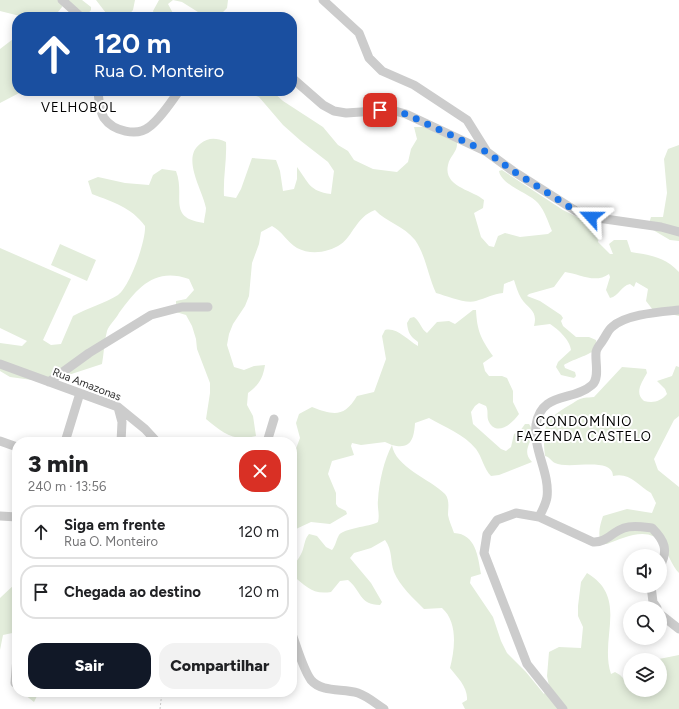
<!DOCTYPE html>
<html lang="pt">
<meta charset="utf-8">
<style>
body{margin:0;font-family:Figtree,sans-serif;background:#f2f2f2;color:#202124;height:100vh;display:flex;flex-direction:column;font-size:15px;white-space:nowrap}
*{box-sizing:border-box;margin:0}
p{font-size:13px;color:#757577}
.icon{flex:none;width:22px;height:22px;fill:none;stroke:currentColor;stroke-width:2;stroke-linecap:round;stroke-linejoin:round}
.map{position:relative;flex:1;overflow:hidden}
.drawer{position:absolute;left:12px;top:437px;width:285px;height:260px;display:flex;flex-direction:column;background:#fff;border-radius:16px;box-shadow:0 2px 10px #0003}
.drawer>*{flex:none}
.banner{position:absolute;left:12px;top:12px;width:285px;height:84px;border-radius:16px;box-shadow:0 2px 10px #0003;background:#1a4fa0;color:#fff;overflow:hidden}
.buttons{position:absolute;left:623px;top:549px;display:grid;gap:8px}
.buttons a{display:grid;place-items:center;width:44px;height:44px;border-radius:50%;background:#fff;box-shadow:0 2px 10px #0003;font-size:20px}
.pin{position:absolute;display:grid;place-items:center;width:34px;height:34px;color:#fff;margin:-17px;border-radius:8px;box-shadow:0 2px 6px #0006}
.me{position:absolute;width:44px;margin:-22px;rotate:294deg;stroke-linejoin:round;filter:drop-shadow(0 0 3px #0008)}
.turn{display:flex;align-items:center;gap:14px;height:84px;padding:0 16px;font-size:18px}
.turn .icon{width:52px;height:52px;stroke-width:2.5}
.turn b{display:block;font-size:28px;line-height:34px}
.round{display:grid;place-items:center;flex:none;width:42px;height:42px;border-radius:16px;background:#f2f2f2}
.overview{display:flex;align-items:center;justify-content:space-between;height:68px;padding:0 16px}
h1{font-size:24px;font-weight:800;line-height:30px}
.primary-button{display:flex;gap:8px;margin-top:auto;padding:8px 16px}
.primary-button a{flex:1;height:46px;border-radius:16px;background:#111827;color:#fff;font-size:16px;font-weight:800;line-height:46px;text-align:center}
.primary-button a+a{background:#f2f2f2;color:#202124}
ul{padding:0;list-style:none}
li{display:flex;align-items:center;gap:12px;height:54px;margin:0 8px 6px;padding:0 8px;border:2px solid #e0e0e0;border-radius:16px}
li div{flex:1}
li b{display:block;font-size:15px}
li em{font-style:normal}
.map>svg:first-child{display:block}
.green{fill:#e3eddb}
.lines{fill:none;stroke-linecap:round;stroke-linejoin:round}
.path{stroke:#ccc;stroke-width:1;stroke-dasharray:2 2;stroke-linecap:butt}
.minor{stroke:#ccc;stroke-width:9}
.route{stroke:#1a73e8;stroke-width:7;stroke-dasharray:0 12.6}
.labels{text-anchor:middle;stroke-width:4;stroke-linejoin:round;paint-order:stroke}
.street-label{font-size:11px;fill:#2f2f2f;stroke:#fff}
.quarter-label{font-size:13px;letter-spacing:1px;fill:#000;stroke:#fff}
</style>
<div class="map">
<svg width="679" height="709" viewBox="0 0 679 709">
<rect width="100%" height="100%" fill="#fff"/>
<path class="green" d="M0 0H82L91 7V10L85 17H72L73 12 66 2 54 17H24L0 11Z
M96 0H135L133 10 127 17H109Z
M159 0H228L227 8 218 17H206L182 2 173 0 168 4 175 17H155L153 11Z
M17 36V91H23L0 103V49Z
M243 91H272L283 101 323 127 338 145 348 151 354 160 373 169 397 172 408 162 411 149 417 139 414 127H424L457 142C458 152 450 155 448 165 443 187 473 190 484 200L483 208 474 213 481 237 489 246 494 247 498 236 505 233 520 237 548 234 552 231C548 222 545 211 538 203 529 193 501 185 499 171L502 170 563 210 599 228 600 231 598 242 610 254H613L609 244 614 240H627L631 252C650 255 665 257 679 272V316L653 310 646 301 648 289 636 282 634 287 630 284C621 286 619 296 610 298L606 290 610 277 609 274C595 284 580 274 565 272L554 287 529 294 527 296 540 301 561 315 563 318 561 321 563 326 576 337H589L596 340C597 344 597 347 594 350 590 355 571 360 564 365L565 368 575 372 576 376 574 378 561 375 556 367 558 362 571 350C570 340 558 329 550 324L534 326C538 310 529 310 521 298 518 293 516 286 514 280L504 284 503 293C493 294 486 298 476 301 465 304 447 296 436 293 428 276 426 256 415 240 404 226 386 222 375 210 356 217 353 236 341 244 328 253 310 255 297 248 287 242 282 231 272 226L261 232 259 244 252 263 249 296 245 306 233 324 229 334 227 345 234 367 244 370 254 366 265 365C263 378 259 385 248 393L247 405 253 416 256 436C233 442 223 433 206 419L210 393V383L197 349 196 339 192 326 186 315 176 312V301L186 299 194 290 189 279C155 267 138 287 119 313 116 319 109 325 107 331 104 342 104 353 102 364L47 382 10 377 0 371V343L22 346 27 341 0 328V248L71 279 43 340 51 345 61 344 73 316C87 308 106 303 118 295 130 286 146 241 145 226 131 207 113 202 92 194L88 181 98 177 125 183 149 185 153 175 162 169 176 171C186 197 166 218 204 223 204 218 206 213 206 208 203 191 181 158 200 144 209 137 216 138 226 142 227 160 223 178 224 196L236 198 241 189 252 158 276 160 280 171 283 191 294 189 297 179V167C309 183 309 191 331 194L334 171 328 162 301 141 283 125 259 97Z
M679 145V241L670 240 648 227 651 217H663L667 193 664 159 668 149Z
M60 244 96 260 87 281 51 265Z
M473 310H476C477 331 481 339 493 356L483 363 485 371 489 376H502L507 378 513 391V402L519 414C513 423 497 437 489 422 486 417 489 411 486 406L479 403 475 406 471 412 473 424 501 449 506 451 511 447 514 434 520 431 525 424H529C540 438 518 448 532 462L499 475 491 476C484 469 482 457 476 449 464 434 444 427 429 418L415 423C414 439 411 450 392 445 395 467 430 479 445 494 450 500 448 508 448 515 449 521 452 527 454 533 476 534 478 557 481 574L471 577 470 583 493 617 501 641 507 653 526 672 544 694 549 686 547 676 549 652 559 647 581 648 583 627 578 616V606L581 582 587 573C629 598 599 638 611 674L615 672 620 675 630 685V690H660V660H643L649 657 659 659 679 655V709H465L462 703 467 700C468 687 457 677 450 668 455 649 458 622 442 608L424 609C413 598 400 586 394 572 390 561 393 551 385 540L371 548 354 553 350 558 371 583 382 602 380 605C359 605 361 590 348 580L340 581 331 592C312 595 306 586 292 575 292 565 298 561 302 552 305 545 304 540 309 534L317 536 326 547 332 550C336 545 336 540 339 535 344 528 369 527 378 522 380 514 377 508 378 500 379 482 384 460 392 445L385 442 361 445 352 443 351 446 354 455 332 461 328 474 336 493V504L338 507 346 511 347 514 330 524 311 522 296 529 292 527V504L294 503 292 459 300 438 296 423 299 414 312 407C333 415 344 418 357 396L374 392 386 359 382 336 385 330C397 327 407 340 418 346V342C410 336 408 333 407 323L410 318 414 317C420 321 421 329 427 333L437 322 449 321 455 324Z
M676 366 679 367V416L674 420 654 459 658 470 679 487V573C672 566 669 555 663 546 651 524 623 538 607 544H602C597 535 600 525 603 516L627 509 652 513 656 503 651 493C637 485 630 472 613 476 612 456 569 470 555 463 551 461 550 457 545 456 542 429 544 420 568 406 580 399 578 398 594 397L622 367 646 369 647 373C642 382 634 393 644 401 653 403 660 402 667 394L665 389 657 381 672 376Z
M17 582V632L3 635 0 650V598Z
M26 692H39L34 702 25 695Z"/>
<g class="lines">
<path class="path" d="M160 709 162 692"/>
<path class="minor" d="M62 0 81 17
M323 0 359 33 369 58 382 71 414 85 467 120 487 152 513 171 576 211 591 217 661 227 679 232
M292 78 323 105 334 111 346 113 391 110 406 114 487 152
M98 91C99 100 99 110 104 118 113 131 137 137 149 127 161 118 170 103 179 91
M0 364 118 407 145 429 157 442
M49 382 89 353 151 315 182 307H208
M118 407 122 422 121 442
M0 441 17 447
M65 442 80 393
M267 442 274 419
M0 516 17 517
M539 517C542 511 546 504 547 497 550 473 533 450 536 425 541 391 573 402 592 385 600 378 595 362 596 353 596 348 601 344 603 340 606 336 608 330 612 327 626 314 660 312 679 310
M651 586 653 602 657 608
M660 614 679 629
M292 634C297 647 303 669 311 680 322 693 343 688 358 693 367 696 375 703 384 709
M15 683 17 657
M563 709 527 664 484 553 487 534 497 520 516 513 539 517 593 542C606 543 612 532 624 528 633 525 643 527 652 528 664 540 669 550 660 566"/>
</g>
<g class="lines">
<path class="route" d="M380 110H391L406 114 487 152 513 171 576 211 591 217"/>
</g>
<g class="labels">
<g class="street-label">
<text transform="translate(87 384) rotate(21)" y="4">Rua Amazonas</text>
</g>
<g class="quarter-label">
<text x="79" y="112">VELHOBOL</text>
<text x="584" y="426">CONDOMÍNIO<tspan x="584" dy="15">FAZENDA CASTELO</tspan></text>
</g>
</g>
</svg>
<div class="buttons">
<a><svg class="icon" aria-label="sound" viewBox="0 0 24 24"><path d="M4 9h4l5-4v14l-5-4H4zM17 9q2 3 0 6"/></svg></a>
<a><svg class="icon" aria-label="search" viewBox="0 0 24 24"><circle cx="10" cy="10" r="6"/><path d="M15 15l6 6"/></svg></a>
<a><svg class="icon" aria-label="layers" viewBox="0 0 24 24"><path d="M12 4l9 5-9 5-9-5zM3 14l9 5 9-5"/></svg></a>
</div>
<div class="pin" style="left:380px;top:110px;background:#d93025"><svg class="icon" aria-label="arrive" viewBox="0 0 24 24"><path d="M6 21V4h12l-3 4 3 4H6"/></svg></div>
<svg class="me" style="left:591px;top:217px" viewBox="-20 -20 40 40"><path d="M0-17L14 15 0 8-14 15z" fill="#1a73e8" stroke="#fff" stroke-width="4"/></svg>
<div class="banner">
<div class="turn"><svg class="icon" aria-label="ahead" viewBox="0 0 24 24"><path d="M12 20V5M6 11l6-6 6 6"/></svg><div><b>120 m</b>Rua O. Monteiro</div></div>
</div>
<section class="drawer">
<div class="overview"><div><h1>3 min</h1><p>240 m · 13:56</p></div><a class="round" style="background:#d93025;color:#fff"><svg class="icon" aria-label="close" viewBox="0 0 24 24"><path d="M6 6l12 12M18 6L6 18"/></svg></a></div>
<ul>
<li><svg class="icon" aria-label="ahead" viewBox="0 0 24 24"><path d="M12 20V5M6 11l6-6 6 6"/></svg><div><b>Siga em frente</b><p>Rua O. Monteiro</p></div><em>120 m</em></li>
<li><svg class="icon" aria-label="arrive" viewBox="0 0 24 24"><path d="M6 21V4h12l-3 4 3 4H6"/></svg><div><b>Chegada ao destino</b></div><em>120 m</em></li>
</ul>
<div class="primary-button"><a>Sair</a><a>Compartilhar</a></div>
</section>
</div>
